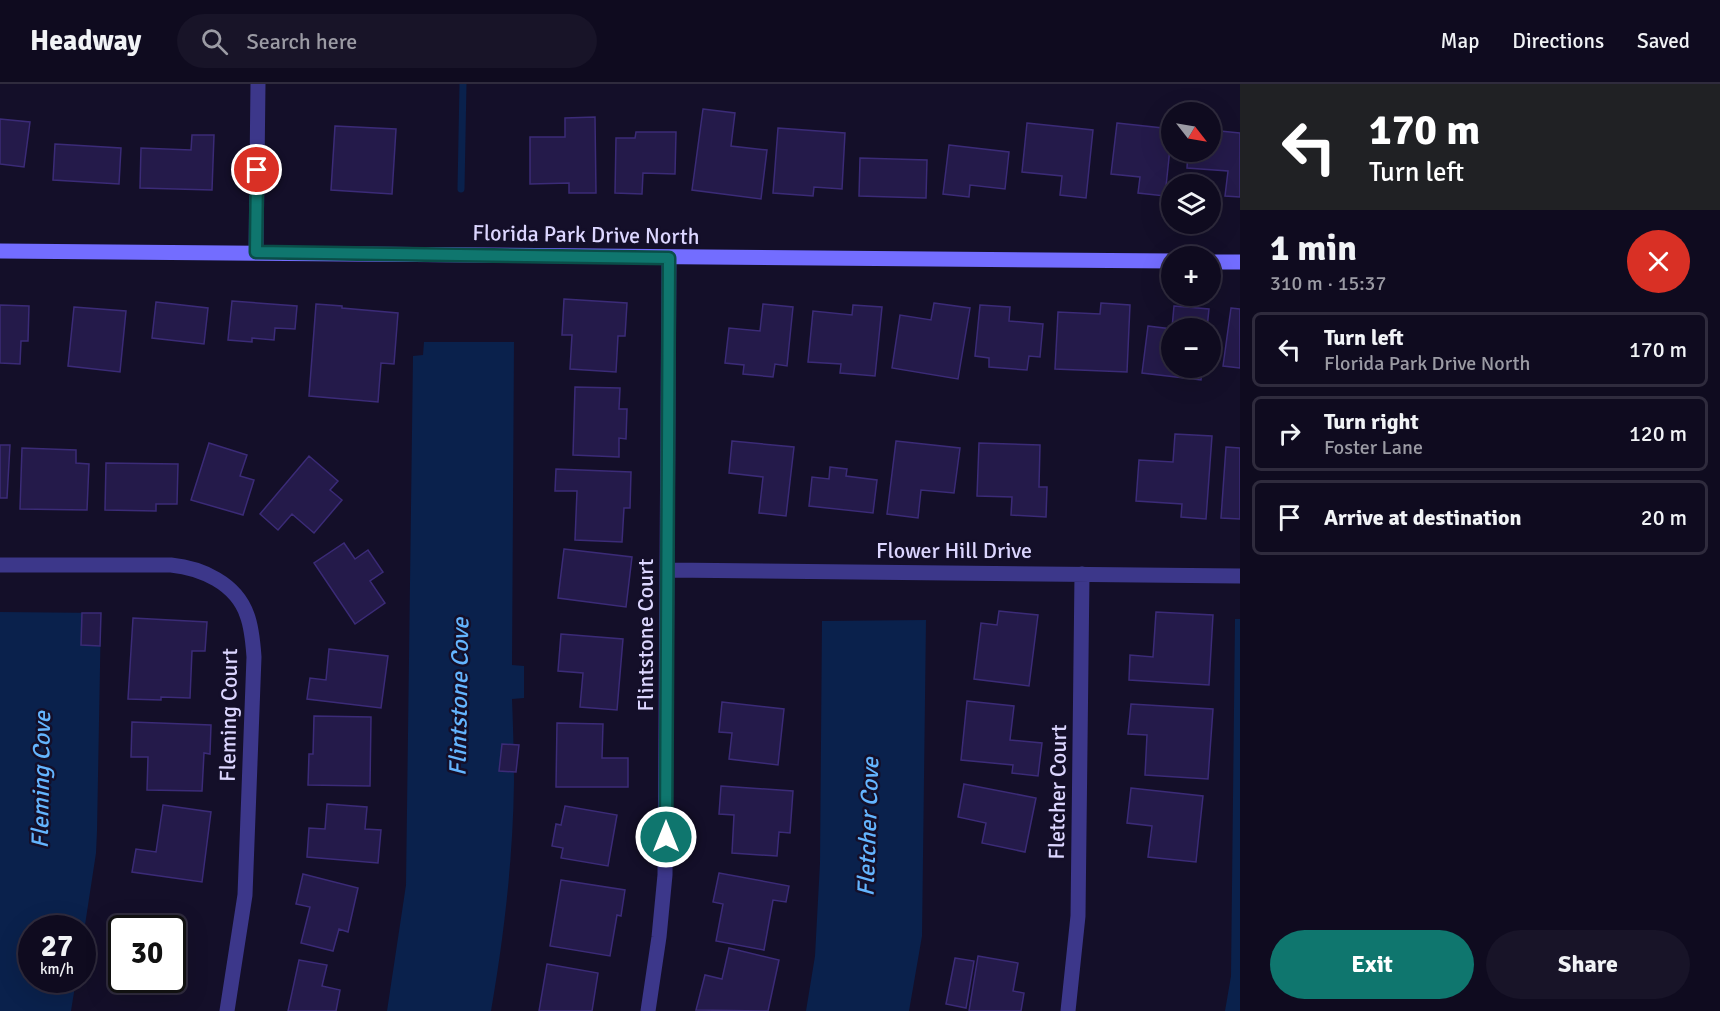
<!DOCTYPE html>
<meta charset="utf-8">
<style>
body{margin:0;font-family:Signika,sans-serif;background:#181428;color:#f1f3f6;height:100vh;display:flex;flex-direction:column;font-size:22px;white-space:nowrap}
*{box-sizing:border-box;margin:0}
p{font-size:20px;color:#9b9ba4}
.icon{flex:none;width:33px;height:33px;fill:none;stroke:currentColor;stroke-width:2;stroke-linecap:round;stroke-linejoin:round}
.map{position:relative;flex:1;overflow:hidden}
.drawer{display:flex;flex-direction:column;background:#0f0b1f;width:480px}
.drawer>*{flex:none}
.top-card{background:#202124;color:#fff;overflow:hidden}
.needle{width:39px;rotate:121deg}
.buttons{position:absolute;left:1161px;top:18px;display:grid;gap:12px}
.buttons a{display:grid;place-items:center;width:60px;height:60px;border-radius:50%;background:#0f0b1f;box-shadow:0 6px 24px #0002,0 0 0 2px #2f2b3d;font-size:30px}
.speed{position:absolute;left:18px;top:831px;display:flex;gap:12px;font-size:30px;font-weight:700;text-align:center}
.speed>*{display:grid;place-content:center;width:78px;height:78px;border-radius:50%;background:#0f0b1f;box-shadow:0 6px 24px #0002,0 0 0 2px #2f2b3d;line-height:1}
.speed small{font-size:15px;font-weight:400}
.speed .limit{border:3px solid #111;border-radius:9px;background:#fff;color:#111}
.pin{position:absolute;display:grid;place-items:center;width:51px;height:51px;color:#fff;margin:-26px;border:3px solid #fff;border-radius:50%;box-shadow:0 2px 6px #0007}
.me{position:absolute;width:66px;margin:-33px;rotate:0deg;stroke-linejoin:round;filter:drop-shadow(0 0 4px #0008)}
.turn{display:flex;align-items:center;gap:21px;height:126px;padding:0 30px;font-size:27px}
.turn .icon{width:78px;height:78px;stroke-width:2.5}
.turn b{display:block;font-size:42px;line-height:51px}
.round{display:grid;place-items:center;flex:none;width:63px;height:63px;border-radius:32px;background:#181428}
.summary{display:flex;align-items:center;justify-content:space-between;height:102px;padding:0 30px}
h1{font-size:36px;font-weight:800;line-height:45px}
.cta{display:flex;gap:12px;margin-top:auto;padding:12px 30px}
.cta a{flex:1;height:69px;border-radius:36px;background:#0f766e;color:#fff;font-size:24px;font-weight:800;line-height:69px;text-align:center}
.cta a+a{background:#181428;color:#f1f3f6}
ul{padding:0;list-style:none}
li{display:flex;align-items:center;gap:18px;height:75px;margin:0 12px 9px;padding:0 18px;border:3px solid #2f2b3d;border-radius:9px}
li div{flex:1}
li b{display:block;font-size:22px}
li em{font-style:normal}
header{display:flex;align-items:center;gap:36px;box-sizing:border-box;height:84px;padding:0 30px;background:#0f0b1f;border-bottom:2px solid #2f2b3d}
header strong{font-size:28px}
nav{display:flex;gap:33px;margin-inline-start:auto;font-size:21px}
.search{width:420px;height:54px;background:#181428;display:flex;align-items:center;gap:15px;box-sizing:border-box;padding:0 21px;border-radius:33px;color:#9b9ba4;font-size:22px}
main{display:flex;flex:1;min-height:0}
.map>svg:first-child{display:block}
.water{fill:#0a214c}
.lines{fill:none;stroke-linecap:round;stroke-linejoin:round}
.stream{stroke:#0a214c;stroke-width:7}
.building{fill:#241a4a;stroke:#3b2b77;stroke-width:1.5}
.street{stroke:#3c378a;stroke-width:15}
.secondary{stroke:#736dff;stroke-width:15}
.route-casing{stroke:#0a4d48;stroke-width:15}
.route{stroke:#0f766e;stroke-width:10}
.labels{text-anchor:middle;stroke-width:5;stroke-linejoin:round;paint-order:stroke}
.street-label{font-size:22px;fill:#dcd6ff;stroke:#140f29}
.water-label{font-size:24px;font-style:italic;fill:#64b5ff;stroke:#140f29}
</style>
<header>
<strong>Headway</strong>
<div class="search"><svg class="icon" aria-label="search" viewBox="0 0 24 24"><circle cx="10" cy="10" r="6"/><path d="M15 15l6 6"/></svg>Search here</div>
<nav><a>Map</a><a>Directions</a><a>Saved</a></nav>
</header>
<main>
<div class="map">
<svg width="1240" height="927" viewBox="0 0 1240 927">
<rect width="100%" height="100%" fill="#140f29"/>
<path class="water" d="M424 258H514L512 581 524 582V614L512 615C513 642 514 670 514 698 513 775 504 852 491 927H387L406 801 413 272 423 271Z
M0 528 101 529 97 747 96 769 83 854 82 844H32V896H76L71 927H0Z
M1235 535H1240V927H1225L1231 892Z
M926 536 922 852 909 927H806L815 872 820 779 822 537Z"/>
<g class="lines">
<path class="stream" d="M461 105 463 0"/>
</g>
<path class="building" d="M703 25 735 29 731 62 767 66 761 115 692 106Z
M595 33 596 109H569V99L530 100V53H565V34Z
M0 35 30 38 24 83 0 80Z
M1027 39 1093 46 1086 114 1060 111 1062 92 1022 88Z
M1117 39 1172 45 1165 112 1138 109 1140 93 1111 90Z
M335 42 396 45 392 110 331 106Z
M778 44 845 49 842 105 814 103 813 112 773 109Z
M1210 46 1240 49V113L1225 112 1228 87 1187 84 1188 68H1210Z
M636 48H676L675 90 643 89 642 110 615 109 616 54H635Z
M192 51H214L212 106 140 104 141 64 191 66Z
M55 60 121 64 119 100 53 96Z
M949 61 1009 68 1005 105 970 101 969 113 943 110Z
M860 74 927 76 926 114 859 112Z
M564 215 627 219 625 252H618L616 288 570 285 572 251H562Z
M232 217 297 222 295 245 275 244 274 256 252 254V258L228 256Z
M156 218 208 224 204 260 152 254Z
M934 219 970 224 958 295 892 284 900 231 931 236Z
M1101 219 1130 221 1127 288 1055 285 1058 228 1100 230Z
M316 220 342 222V224L398 229 394 280 381 279 378 318 309 312Z
M763 220 793 223 787 282 775 280 773 293 743 290 744 281 725 279 729 244 760 247Z
M0 221 29 222 28 257H21L20 280 0 279Z
M853 221 882 223 875 292 840 289 841 280 808 278 813 227 852 231Z
M980 221 1010 223 1009 237 1043 240 1040 273 1029 272 1027 286 989 283V274L975 272Z
M1174 222 1209 225 1207 244H1172Z
M74 223 126 227 120 288 68 282Z
M1231 224 1240 225V284L1223 282Z
M1148 242 1172 245V284H1202L1201 296 1142 289Z
M575 303 620 304 619 325H627L626 355 619 354V373L573 371Z
M1175 350 1212 352 1206 435 1181 433 1182 420 1136 417 1139 376 1173 378Z
M732 357 794 363 786 432 759 429 763 393 729 389Z
M896 357 960 364 954 409 921 406 918 434 887 430Z
M209 359 247 371 240 392 254 396 243 431 191 416Z
M979 359 1040 361 1039 403H1047L1046 433 1011 431 1012 413 977 412Z
M0 361H10L7 414H0Z
M1226 363 1240 364V435L1221 434Z
M22 364 76 366V379L89 380 87 426 20 425Z
M309 372 338 397 330 406 342 416 314 449 292 430 278 446 260 430Z
M106 379 178 380 177 420H156V427L105 426Z
M830 383 847 385 846 392 877 396 873 429 809 422 812 393 829 395Z
M556 385 631 388 630 424H624L622 458 575 456 577 407H555Z
M344 459 355 475 368 466 383 488 370 497 385 519 355 540 314 479Z
M564 465 632 473 626 523 558 514Z
M999 527 1038 531 1029 602 974 595 981 539 997 541Z
M1156 528 1213 531 1209 601 1129 596 1130 571 1153 573Z
M82 529H101L100 562 81 561Z
M133 534 207 538 205 567H192L190 614 161 613V616L128 615Z
M561 550 623 555 617 626 580 623 583 589 558 587Z
M329 565 388 572 381 624 307 615 310 594 326 596Z
M967 617 1014 622 1010 656 1042 659 1038 692 1012 689 1013 681 961 676Z
M722 618 784 625 778 681 729 675 732 649 719 648Z
M1131 620 1213 625 1208 695 1145 691 1147 651 1128 650Z
M314 632 371 633 370 702 308 701 309 670H313Z
M132 638 211 641 210 670 204 669 202 707 147 706 148 673H131Z
M557 639 603 640 602 674H628V703H556Z
M502 660 519 661 516 688 499 687Z
M964 700 1036 714 1025 768 982 759 986 739 958 733Z
M721 702 793 707 790 749 779 748 777 772 732 769 734 731 719 730Z
M1131 704 1203 712 1196 778 1148 773 1152 742 1127 739Z
M327 720 367 723 365 745 381 746 378 779 307 773 309 744 325 745Z
M163 721 211 728 202 798 132 788 136 765 156 768Z
M565 722 617 731 608 782 561 774 563 764 552 762 556 740 561 741Z
M719 789 789 802 786 818 773 816 764 866 716 857 723 820 713 818Z
M303 790 358 804 348 848 339 845 333 867 301 859 310 823 296 820Z
M561 796 625 806 621 832 617 831 610 872 550 862Z
M729 864 779 876 768 927 696 926 705 891 722 895Z
M978 872 1018 879 1013 907 1024 909 1021 927H969Z
M955 874 974 877 966 924 946 920Z
M299 876 327 881 322 902 340 906 336 927H288Z
M547 880 598 889 592 927H539Z"/>
<g class="lines">
<path class="street" d="M256 168 258 0
M0 481H171C201 484 236 499 247 531 252 544 253 559 254 573L245 811 227 927
M668 486 1240 492
M648 927 659 853 665 791 669 174
M1068 927 1078 832 1082 490"/>
<path class="secondary" d="M0 167 1172 177
M1210 178H1240"/>
</g>
<g class="lines">
<defs>
<path id="route" d="M257 86 256 168 669 174 666 753"/>
</defs>
<use href="#route" class="route-casing"/>
<use href="#route" class="route"/>
</g>
<g class="labels">
<g class="street-label">
<text transform="translate(586 150) rotate(1)" y="8">Florida Park Drive North</text>
<text x="954" y="474">Flower Hill Drive</text>
<text transform="translate(645 551) rotate(-90)" y="8">Flintstone Court</text>
<text transform="translate(228 631) rotate(-89)" y="8">Fleming Court</text>
<text transform="translate(1057 708) rotate(-89)" y="8">Fletcher Court</text>
</g>
<g class="water-label">
<text transform="translate(459 613) rotate(-89)" y="8">Flintstone Cove</text>
<text transform="translate(41 696) rotate(-89)" y="8">Fleming Cove</text>
<text transform="translate(868 743) rotate(-88)" y="8">Fletcher Cove</text>
</g>
</g>
</svg>
<div class="buttons">
<a><svg class="needle" viewBox="-14 -14 28 28"><path d="M0-13l5 13h-10z" fill="#e53935"/><path d="M0 13l5-13h-10z" fill="#9b9ba4"/></svg></a>
<a><svg class="icon" aria-label="layers" viewBox="0 0 24 24"><path d="M12 4l9 5-9 5-9-5zM3 14l9 5 9-5"/></svg></a>
<a>+</a>
<a>−</a>
</div>
<div class="speed"><div>27<small>km/h</small></div><div class="limit">30</div></div>
<div class="pin" style="left:257px;top:86px;background:#d93025"><svg class="icon" aria-label="arrive" viewBox="0 0 24 24"><path d="M6 21V4h12l-3 4 3 4H6"/></svg></div>
<svg class="me" style="left:666px;top:753px" viewBox="-20 -20 40 40"><circle r="17" fill="#0f766e" stroke="#fff" stroke-width="3"/><path d="M0-11L8 9 0 5-8 9z" fill="#fff"/></svg>
</div>
<section class="drawer">
<div class="top-card">
<div class="turn"><svg class="icon" aria-label="left" viewBox="0 0 24 24"><path d="M17 20v-9H6M10 6l-5 5 5 5"/></svg><div><b>170 m</b>Turn left</div></div>
</div>
<div class="summary"><div><h1>1 min</h1><p>310 m · 15:37</p></div><a class="round" style="background:#d93025;color:#fff"><svg class="icon" aria-label="close" viewBox="0 0 24 24"><path d="M6 6l12 12M18 6L6 18"/></svg></a></div>
<ul>
<li><svg class="icon" aria-label="left" viewBox="0 0 24 24"><path d="M17 20v-9H6M10 6l-5 5 5 5"/></svg><div><b>Turn left</b><p>Florida Park Drive North</p></div><em>170 m</em></li>
<li><svg class="icon" aria-label="right" viewBox="0 0 24 24"><path d="M7 20v-9h11M14 6l5 5-5 5"/></svg><div><b>Turn right</b><p>Foster Lane</p></div><em>120 m</em></li>
<li><svg class="icon" aria-label="arrive" viewBox="0 0 24 24"><path d="M6 21V4h12l-3 4 3 4H6"/></svg><div><b>Arrive at destination</b></div><em>20 m</em></li>
</ul>
<div class="cta"><a>Exit</a><a>Share</a></div>
</section>
</main>
